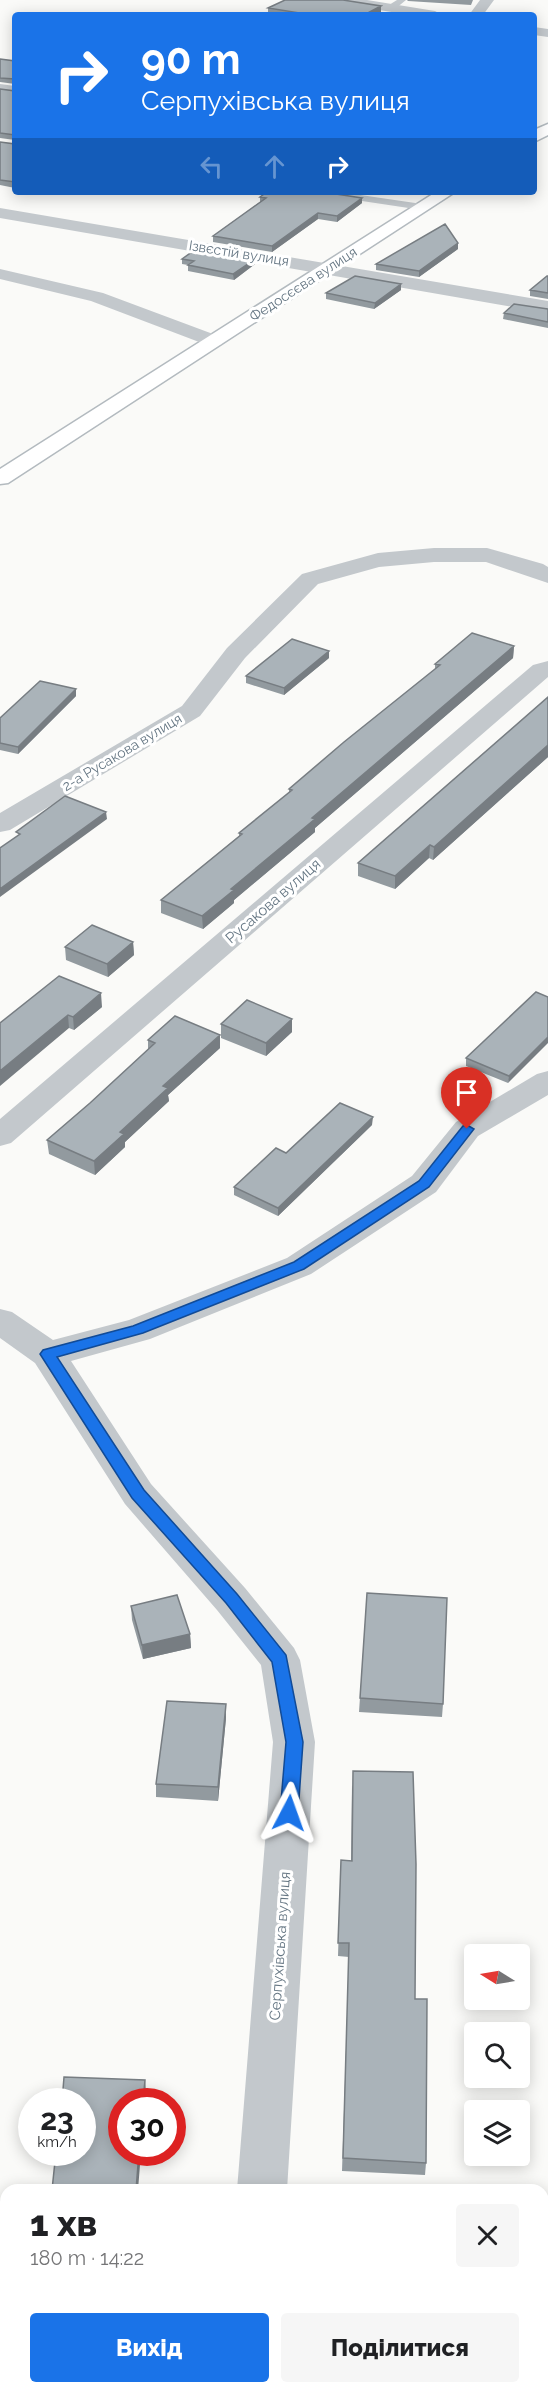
<!DOCTYPE html>
<html lang="uk">
<meta charset="utf-8">
<style>
body{margin:0;font-family:Raleway,sans-serif;background:#f6f6f6;color:#202124;height:100vh;display:flex;flex-direction:column;font-size:22px;white-space:nowrap}
*{box-sizing:border-box;margin:0}
p{font-size:20px;color:#757577}
.icon{flex:none;width:33px;height:33px;fill:none;stroke:currentColor;stroke-width:2;stroke-linecap:round;stroke-linejoin:round}
.map{position:relative;flex:1;overflow:hidden}
.panel{position:absolute;left:0px;top:2184px;width:549px;height:210px;display:flex;flex-direction:column;background:#fff;border-radius:18px 18px 0 0;box-shadow:0 3px 15px #0003}
.panel>*{flex:none}
.top-card{position:absolute;left:12px;top:12px;width:525px;height:183px;border-radius:6px;box-shadow:0 3px 15px #0003;background:#1a73e8;color:#fff;overflow:hidden}
.needle{width:39px;rotate:281deg}
.controls{position:absolute;left:464px;top:1944px;display:grid;gap:12px}
.controls a{display:grid;place-items:center;width:66px;height:66px;border-radius:6px;background:#fff;box-shadow:0 3px 15px #0003;font-size:30px}
.speed{position:absolute;left:18px;top:2088px;display:flex;gap:12px;font-size:30px;font-weight:700;text-align:center}
.speed>*{display:grid;place-content:center;width:78px;height:78px;border-radius:50%;background:#fff;box-shadow:0 3px 15px #0003;line-height:1}
.speed small{font-size:15px;font-weight:400}
.speed .limit{border:9px solid #d22;background:#fff;color:#111}
.pin{position:absolute;display:grid;place-items:center;width:51px;height:51px;color:#fff;margin:-62px -26px;border-radius:50% 50% 50% 0;rotate:-45deg;box-shadow:0 0 6px #0007}
.pin .icon{rotate:45deg}
.me{position:absolute;width:66px;margin:-33px;rotate:4deg;stroke-linejoin:round;filter:drop-shadow(0 0 4px #0008)}
.turn{display:flex;align-items:center;gap:21px;height:126px;padding:0 30px;font-size:27px}
.turn .icon{width:78px;height:78px;stroke-width:2.5}
.turn b{display:block;font-size:42px;line-height:51px}
.lanes{display:flex;align-items:center;height:57px;padding:0 30px;background:#0003;justify-content:center;gap:30px;direction:ltr}
.lanes .off{opacity:.35}
.round{display:grid;place-items:center;flex:none;width:63px;height:63px;border-radius:6px;background:#f6f6f6}
.headline{display:flex;align-items:center;justify-content:space-between;height:102px;padding:0 30px}
h1{font-size:36px;font-weight:800;line-height:45px}
.primary-button{display:flex;gap:12px;margin-top:auto;padding:12px 30px}
.primary-button a{flex:1;height:69px;border-radius:6px;background:#1a73e8;color:#fff;font-size:24px;font-weight:800;line-height:69px;text-align:center}
.primary-button a+a{background:#f6f6f6;color:#202124}
.map>svg:first-child{display:block}
.lines{fill:none;stroke-linecap:round;stroke-linejoin:round}
.secondary-casing{stroke:#b3babf;stroke-width:3}
.service{fill:#c3c8cc;fill-rule:evenodd}
.minor{fill:#c3c8cc;fill-rule:evenodd}
.secondary{fill:#fff;fill-rule:evenodd}
.wall{fill:#929a9f}
.shaded-wall{fill:#777d82}
.building{fill:#aab3b9;stroke:#777d82;stroke-width:1.5}
.route{fill:#1a73e8;stroke:#114b97;stroke-width:1.5}
.labels{text-anchor:middle;stroke-width:6;stroke-linejoin:round;paint-order:stroke}
.far-street-label{font-size:14px;fill:#657683;stroke:#fff}
.street-label{font-size:15px;fill:#657683;stroke:#fff}
</style>
<div class="map">
<svg width="548" height="2394" viewBox="0 0 548 2394">
<rect width="100%" height="100%" fill="#fafaf8"/>
<g class="lines">
<defs>
<path id="secondary" d="M548 124V135L534 142V130Z
M436 192H455L8 483 0 484V469Z"/>
</defs>
<use href="#secondary" class="secondary-casing"/>
<path class="service" d="M397 0H406L395 9H389V5Z
M317 192H340L422 204 427 207 422 210 322 195Z"/>
<path class="minor" d="M335 0H367L435 11 442 15H410L342 4Z
M480 0H494L483 15H469Z
M534 27 548 29V37L534 35Z
M0 84 15 86V94L0 92Z
M0 208 548 301V313L0 218Z
M0 269 103 293 221 337 224 341 221 345H207L91 301 0 279Z
M434 548H487L543 564 548 567V583L486 562H434L379 567 318 584 245 658 200 716 10 830 0 832V813L182 706 227 648 302 574 378 553Z
M548 661V677L11 1143 0 1146V1119L533 665Z
M548 1071V1095L478 1136 436 1192 311 1274 150 1339 71 1361 151 1484 245 1588 294 1648 300 1660 315 1742 287 2190H237L273 1742 261 1665 217 1610 125 1504 35 1363 0 1338V1309L12 1312 53 1340 129 1320 287 1258 412 1176 456 1122 537 1074Z
M222 2388H274L273 2394H221Z"/>
<use href="#secondary" class="secondary"/>
</g>
<path class="wall" d="M407 0H473L471 5 408 1Z
M381 6V13L376 15 268 14V8Z
M0 59 15 61V84L0 82Z
M0 89 15 91V140L0 138Z
M0 142 15 144V188L0 185Z
M355 192H376L373 195Z
M260 197 362 203 337 222 318 219 272 252 213 242V236L260 202Z
M458 249 419 277 376 270V264Z
M182 259 255 264 234 280 188 271V265L182 264Z
M548 276V299L530 296V290Z
M401 290 374 309 326 299V293Z
M548 309V328L503 319 504 313Z
M514 646 513 658 315 828V832L234 900V903L203 929 161 913V900L239 836V833L289 793V789L435 669V664Z
M329 658 284 695 246 683V676Z
M76 689V696L18 754 0 750V718Z
M548 697V757L433 860 429 858 395 889 358 876V863Z
M133 942 134 955 108 977 66 960 65 947Z
M536 992 508 1083 466 1066V1058Z
M102 1007 74 1030 69 1028 0 1023Z
M292 1019V1032L266 1056 221 1038V1024Z
M148 1040 220 1048 168 1095 169 1101 125 1142V1147L95 1175 49 1154 47 1140 90 1103 148 1050Z
M372 1125 278 1216 234 1195V1187L286 1153Z
M367 1593 443 1704 442 1717 359 1712Z
M131 1606 190 1634 191 1648 143 1659 132 1620Z
M226 1718 218 1801 156 1797V1784Z
M352 1785 415 1999 426 2163 425 2175 342 2171 349 1957 338 1956 341 1860 351 1861Z"/>
<path class="shaded-wall" d="M381 6V13L376 15H364Z
M362 198V203L337 222V216Z
M318 213V219L272 252V246Z
M458 243V249L419 277V271Z
M255 259V264L234 280 233 274Z
M401 284V290L374 309 375 303Z
M514 646 513 658 315 828V832L234 900V903L203 929 202 916 231 889 312 818Z
M329 651V658L284 695V688Z
M76 689V696L18 754V747Z
M548 745V757L433 860 434 847Z
M106 812 107 819 0 897V889Z
M430 845 429 858 395 889V876Z
M133 942 134 955 108 977 107 964Z
M101 993 102 1007 74 1030 73 1017Z
M68 1015 69 1028 0 1086V1071Z
M292 1019V1032L266 1056V1043Z
M220 1035V1048L168 1095 169 1101 125 1142V1147L95 1175 94 1161 163 1086Z
M548 1037V1043L508 1083 509 1076Z
M373 1117 372 1125 278 1216V1208Z
M190 1634 191 1648 143 1659 142 1645Z
M226 1704V1718L218 1801V1787Z
M145 2080 146 2092 145 2102H143Z
M139 2152H141L138 2190H136Z"/>
<path class="building" d="M285 0H343L381 6 364 15H312L268 8Z
M0 59 15 61V79L0 78Z
M0 89 15 91V135L0 133Z
M0 142 15 144V182L0 180Z
M267 192H323L362 198 337 216 318 213 272 246 213 236 266 198 260 197Z
M445 224 458 243 419 271 376 264Z
M196 249 255 259 233 274 188 265 194 261 182 259Z
M355 276 401 284 375 303 326 293Z
M547 276H548V293L530 290Z
M514 304 548 309V322L504 313Z
M472 633 514 646 312 818 315 819 231 889 234 890 202 916 161 900 242 834 239 833 292 790 289 789 344 742 440 665 435 664Z
M292 639 329 651 284 688 246 676Z
M40 681 76 689 18 747 0 743V718Z
M548 697V745L434 847 430 845 395 876 358 863Z
M65 796 106 812 0 889V848L20 834 16 832Z
M92 925 133 942 107 964 65 947Z
M59 976 101 993 73 1017 68 1015 0 1071V1023Z
M536 992 548 997V1037L509 1076 466 1058Z
M247 1000 292 1019 266 1043 221 1024Z
M175 1016 220 1035 163 1086 168 1088 120 1132 124 1134 94 1161 47 1140 90 1103 155 1043 148 1040Z
M340 1103 373 1117 278 1208 234 1187 276 1148 286 1153Z
M367 1593 447 1598 443 1704 360 1698Z
M177 1595 190 1634 142 1645 131 1606Z
M167 1701 226 1704 218 1787 156 1784Z
M353 1771 413 1772 416 1864 415 1999H427L426 2163 343 2158 349 1943H338L341 1860 352 1861Z
M64 2077 145 2080 143 2102H122V2152H139L136 2190H52L56 2152H82V2102H62Z
M27 2388H114V2394H26Z"/>
<path class="route" d="M467 1125 474 1129 429 1187 304 1269 143 1333 57 1357 144 1490 237 1594 286 1655 303 1742 298 1813 295 1819 289 1821 283 1819 280 1813 286 1742 272 1662 226 1603 132 1498 40 1354 43 1350 133 1326 294 1262 419 1181 463 1126Z"/>
<g class="labels">
<g class="far-street-label">
<text transform="translate(239 253) rotate(9)" y="5">Ізвєстій вулиця</text>
<text transform="translate(303 284) rotate(-33)" y="5">Федосєєва вулиця</text>
<text transform="translate(122 752) rotate(-31)" y="5">2-а Русакова вулиця</text>
</g>
<g class="street-label">
<text transform="translate(273 901) rotate(-41)" y="5">Русакова вулиця</text>
<text transform="translate(280 1946) rotate(-86)" y="5">Серпухівська вулиця</text>
</g>
</g>
</svg>
<div class="controls">
<a><svg class="needle" viewBox="-14 -14 28 28"><path d="M0-13l5 13h-10z" fill="#e53935"/><path d="M0 13l5-13h-10z" fill="#757577"/></svg></a>
<a><svg class="icon" aria-label="search" viewBox="0 0 24 24"><circle cx="10" cy="10" r="6"/><path d="M15 15l6 6"/></svg></a>
<a><svg class="icon" aria-label="layers" viewBox="0 0 24 24"><path d="M12 4l9 5-9 5-9-5zM3 14l9 5 9-5"/></svg></a>
</div>
<div class="speed"><div>23<small>km/h</small></div><div class="limit">30</div></div>
<div class="pin" style="left:467px;top:1129px;background:#d93025"><svg class="icon" aria-label="arrive" viewBox="0 0 24 24"><path d="M6 21V4h12l-3 4 3 4H6"/></svg></div>
<svg class="me" style="left:289px;top:1813px" viewBox="-20 -20 40 40"><path d="M0-17L14 15 0 8-14 15z" fill="#1a73e8" stroke="#fff" stroke-width="4"/></svg>
<div class="top-card">
<div class="turn"><svg class="icon" aria-label="right" viewBox="0 0 24 24"><path d="M7 20v-9h11M14 6l5 5-5 5"/></svg><div><b>90 m</b>Серпухівська вулиця</div></div>
<div class="lanes"><svg class="icon off" aria-label="left" viewBox="0 0 24 24"><path d="M17 20v-9H6M10 6l-5 5 5 5"/></svg><svg class="icon off" aria-label="ahead" viewBox="0 0 24 24"><path d="M12 20V5M6 11l6-6 6 6"/></svg><svg class="icon" aria-label="right" viewBox="0 0 24 24"><path d="M7 20v-9h11M14 6l5 5-5 5"/></svg></div>
</div>
<section class="panel">
<div class="headline"><div><h1>1 хв</h1><p>180 m · 14:22</p></div><a class="round"><svg class="icon" aria-label="close" viewBox="0 0 24 24"><path d="M6 6l12 12M18 6L6 18"/></svg></a></div>
<div class="primary-button"><a>Вихід</a><a>Поділитися</a></div>
</section>
</div>
